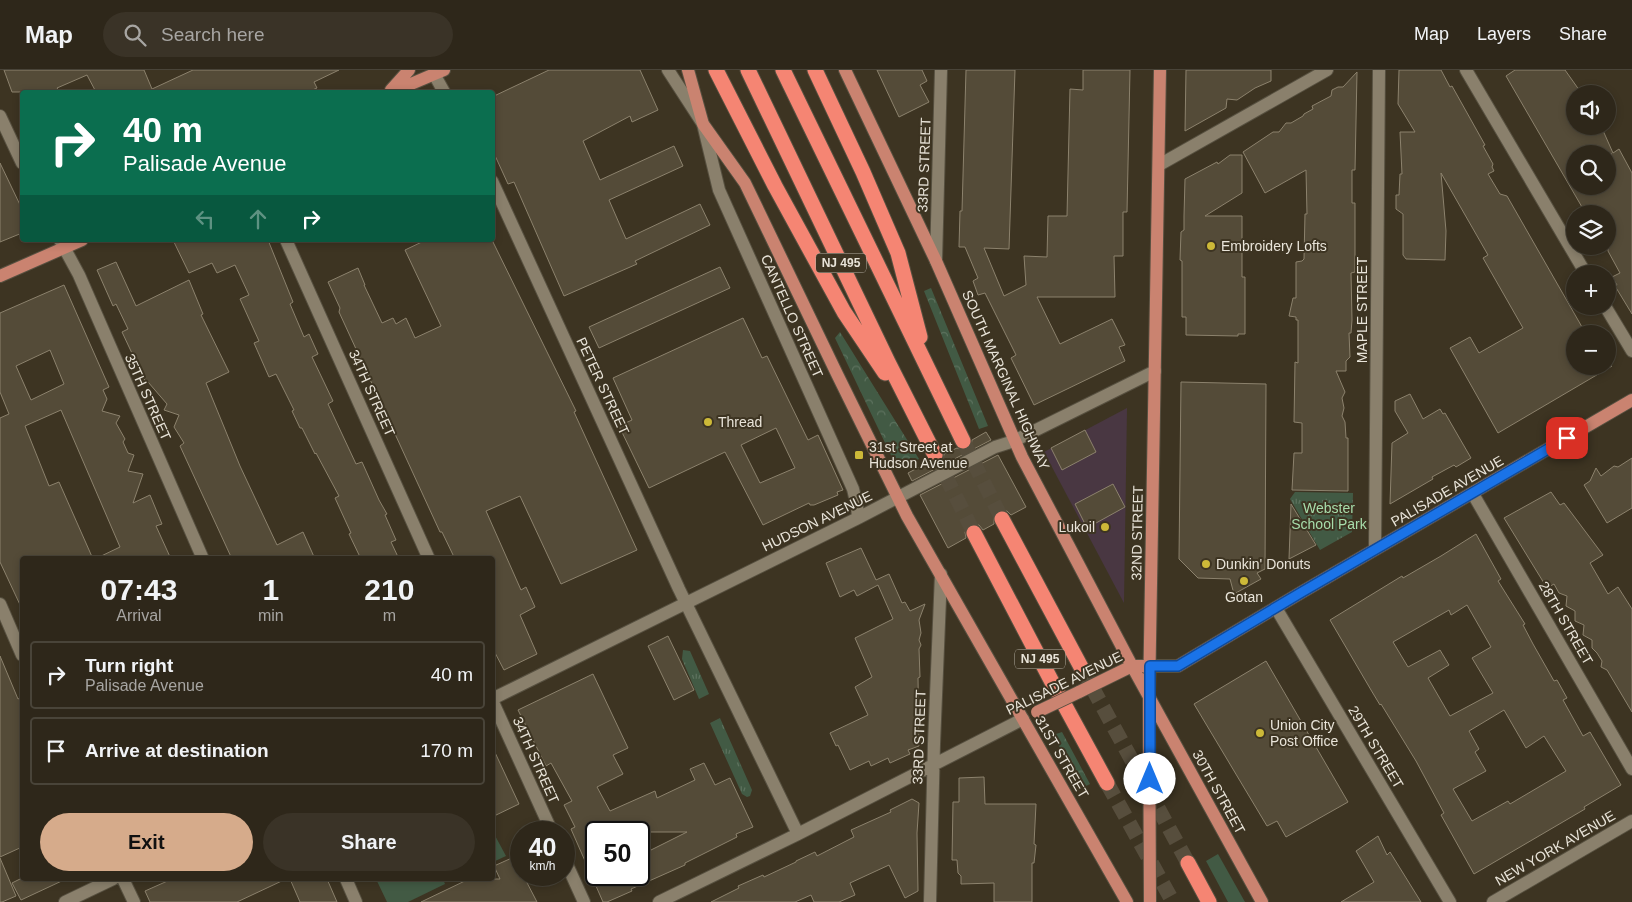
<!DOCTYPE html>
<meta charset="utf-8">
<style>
body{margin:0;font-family:Helvetica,sans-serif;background:#3a3327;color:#f1f3f6;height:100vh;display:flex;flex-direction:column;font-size:19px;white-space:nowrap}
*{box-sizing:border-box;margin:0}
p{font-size:16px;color:#a7a5a2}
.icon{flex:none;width:28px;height:28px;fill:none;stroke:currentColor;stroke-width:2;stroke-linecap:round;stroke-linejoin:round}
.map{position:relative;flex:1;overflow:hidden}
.details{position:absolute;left:20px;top:486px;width:475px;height:325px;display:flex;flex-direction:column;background:#2e271a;border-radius:5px;box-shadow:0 2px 8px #0003,0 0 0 1px #494439}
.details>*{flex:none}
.guide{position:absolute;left:20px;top:20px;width:475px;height:152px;border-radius:5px;box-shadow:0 2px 8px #0003,0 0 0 1px #494439;background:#0b6e4f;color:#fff;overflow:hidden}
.controls{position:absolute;left:1566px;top:15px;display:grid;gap:10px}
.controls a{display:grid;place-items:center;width:50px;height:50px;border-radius:50%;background:#2e271a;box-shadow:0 2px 8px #0003,0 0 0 1px #494439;font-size:25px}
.speed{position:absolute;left:510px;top:751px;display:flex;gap:10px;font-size:25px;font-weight:700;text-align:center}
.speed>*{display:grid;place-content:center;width:65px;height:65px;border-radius:50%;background:#2e271a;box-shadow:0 2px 8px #0003,0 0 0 1px #494439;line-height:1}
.speed small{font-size:12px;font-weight:400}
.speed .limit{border:2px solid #111;border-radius:8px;background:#fff;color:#111}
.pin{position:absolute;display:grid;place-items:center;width:42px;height:42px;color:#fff;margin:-21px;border-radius:10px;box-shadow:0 2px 8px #0006}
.me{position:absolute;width:55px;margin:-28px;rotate:0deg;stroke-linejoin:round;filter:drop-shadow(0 0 4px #0008)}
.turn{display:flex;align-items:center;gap:18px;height:105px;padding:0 20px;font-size:22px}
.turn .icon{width:65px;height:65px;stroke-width:2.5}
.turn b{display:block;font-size:35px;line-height:42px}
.lanes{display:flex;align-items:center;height:48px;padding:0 20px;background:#0003;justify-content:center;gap:25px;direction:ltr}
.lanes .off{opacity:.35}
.eta{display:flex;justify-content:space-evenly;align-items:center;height:85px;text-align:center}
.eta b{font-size:30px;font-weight:800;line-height:35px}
.button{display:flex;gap:10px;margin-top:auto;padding:10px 20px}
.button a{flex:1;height:58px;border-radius:30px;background:#d6ab8b;color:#111;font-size:20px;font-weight:800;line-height:58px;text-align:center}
.button a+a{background:#3a3327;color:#f1f3f6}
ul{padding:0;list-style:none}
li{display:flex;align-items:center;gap:15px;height:68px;margin:0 10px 8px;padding:0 10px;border:2px solid #494439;border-radius:5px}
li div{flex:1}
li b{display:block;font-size:19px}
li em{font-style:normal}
header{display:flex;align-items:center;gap:30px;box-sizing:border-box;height:70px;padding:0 25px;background:#2e271a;border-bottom:1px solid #494439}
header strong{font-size:24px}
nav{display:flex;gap:28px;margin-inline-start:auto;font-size:18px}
.search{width:350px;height:45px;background:#3a3327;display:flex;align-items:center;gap:12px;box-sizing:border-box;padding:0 18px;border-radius:28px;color:#a7a5a2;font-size:19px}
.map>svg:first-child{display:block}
.commercial{fill:#493742}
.grass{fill:#425a44}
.forest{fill:url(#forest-crowns)}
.park{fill:url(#park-tufts)}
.building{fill:#544b38;stroke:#8c826d;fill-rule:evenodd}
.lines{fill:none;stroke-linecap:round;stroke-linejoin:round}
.highway-tunnel{stroke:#574e3d;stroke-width:15;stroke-dasharray:15 8;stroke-linecap:butt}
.minor-casing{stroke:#575040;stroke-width:14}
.major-casing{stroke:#575040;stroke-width:14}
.highway-casing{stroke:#575040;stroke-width:17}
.minor{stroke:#8a806c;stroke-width:12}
.major{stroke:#ca8370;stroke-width:12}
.highway{stroke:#f58573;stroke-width:15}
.major-bridge-casing{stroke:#575040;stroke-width:14;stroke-linecap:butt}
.major-bridge{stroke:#ca8370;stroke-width:12}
.route-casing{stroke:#114b97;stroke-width:12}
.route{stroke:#1a73e8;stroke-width:9}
.poi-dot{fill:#cdb938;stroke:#3d3422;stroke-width:2}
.labels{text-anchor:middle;stroke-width:4;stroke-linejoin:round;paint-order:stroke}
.shield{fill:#3d3422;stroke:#b5afa2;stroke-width:1}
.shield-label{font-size:12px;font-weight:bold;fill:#e9e4d9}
.street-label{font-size:14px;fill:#e9e4d9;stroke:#3d3422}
.poi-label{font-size:14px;fill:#e9e4d9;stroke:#3d3422;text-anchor:start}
.park-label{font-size:14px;fill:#a7ddab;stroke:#3d3422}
</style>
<header>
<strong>Map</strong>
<div class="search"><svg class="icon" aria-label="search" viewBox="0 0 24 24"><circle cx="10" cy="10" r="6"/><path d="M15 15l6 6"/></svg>Search here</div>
<nav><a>Map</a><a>Layers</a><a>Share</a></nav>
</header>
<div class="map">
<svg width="1632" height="832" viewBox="0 0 1632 832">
<defs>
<pattern id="forest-crowns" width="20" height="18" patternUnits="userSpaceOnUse" patternTransform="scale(1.25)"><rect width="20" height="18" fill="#425a44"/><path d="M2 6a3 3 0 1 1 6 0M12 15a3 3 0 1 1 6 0" fill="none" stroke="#5d725e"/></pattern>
<pattern id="park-tufts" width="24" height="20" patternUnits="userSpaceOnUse" patternTransform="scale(1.25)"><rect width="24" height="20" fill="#425a44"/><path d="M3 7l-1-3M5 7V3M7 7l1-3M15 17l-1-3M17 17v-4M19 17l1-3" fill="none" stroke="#5d725e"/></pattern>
</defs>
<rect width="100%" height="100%" fill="#3d3422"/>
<path class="commercial" d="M1127 338 1124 533 1044 382Z"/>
<path class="grass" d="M492 760 506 786 493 792H492Z
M1218 784 1245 832H1228L1206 791Z
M376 809H443L445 814 408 832H387Z"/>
<path class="forest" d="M931 218 988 356 979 359 924 221Z
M840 262 919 389 898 400 835 268Z
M1062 662 1090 714 1082 718 1053 665Z"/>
<path class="park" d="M1295 422 1353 423 1352 462 1320 480 1290 429Z
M683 580 690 581 709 624 699 629 682 589Z
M720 648 752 720 750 726 747 727 742 724 710 653Z"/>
<path class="building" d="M4 0H144L152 19 193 0H339L314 12 317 18 308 22H96L87 5 57 18 60 22H12Z
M549 0H640L658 40 632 52 630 46 583 71 600 110 674 76 683 96 609 130 626 169 700 134 710 155 635 191 637 194 564 226 514 112 508 114 492 79V27Z
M877 0H922L927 11 920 15 929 32 899 47Z
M966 0H1015L1009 179 984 178 1004 226 1026 215 1024 186 1047 187 1048 146H1067L1070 19 1083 20V0H1130L1127 142H1123V186H1114L1115 227H1037L1060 274 1112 249 1125 275 1119 277 1125 291 1034 335 1011 288 1016 285 985 223 978 225 973 211 978 208 965 177H959L960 141H962Z
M1186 0H1271V11L1255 18 1237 30 1227 29 1226 38 1185 61Z
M1399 0H1441L1450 17 1452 16 1485 75 1483 76 1493 94 1492 97 1494 101 1488 104 1500 124 1507 126 1586 264H1575V296H1612L1498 363 1450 278 1470 267 1479 283 1523 258 1483 188 1488 185 1441 103 1446 161 1445 190 1406 189 1403 185V144L1396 139V125H1399L1400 104H1402L1400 62H1415L1398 34Z
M1515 0H1565L1582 24H1575V56H1601L1613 83 1619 79 1632 103V244L1615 216 1617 215 1612 207 1620 203 1608 181V144H1586L1506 6ZM1575 84H1612L1608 86V116H1575Z
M1357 2 1355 100H1352V133H1355V202L1351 203 1352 250 1351 263H1349L1350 287 1346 291V301H1336L1345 322 1342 328 1344 338 1342 346 1345 352 1346 368H1348V421L1292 420 1294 383H1302V353L1294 352 1295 292 1298 293V250H1296V247L1289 246 1293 228H1296V192L1302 191 1304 189 1305 144H1307L1306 100 1265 123 1243 82 1273 62H1279L1286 53H1291L1303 46 1304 44 1313 39 1312 36 1331 26 1332 20 1338 17H1343Z
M1230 85H1242V123L1205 146H1242V207H1245V264H1238V266L1186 265V247H1182V191L1180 190 1181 162 1184 160V146L1185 109 1217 92 1218 94Z
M0 93 22 139V163L0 172Z
M173 170H268L293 232 290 234 304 267 309 264 318 284 312 287 333 331 328 334 356 394 362 392 379 430 387 444 385 445 396 470 391 472 399 489H361L349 464 351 463 335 428 339 426 316 383 315 384 302 358H300L292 341 294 340 276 304 269 307 254 273 259 271 240 229 249 225 235 195 217 203 212 193 189 203Z
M426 170H492L576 341 574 342 637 480 561 514 520 426 486 441 521 520 526 517 535 537 520 545 537 584 504 600 492 577V489H455L442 462H440L362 292 339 242 340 238 328 212 358 198 365 215H364L382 253 393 248 396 254 406 248 415 268 441 256 405 180Z
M116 192 136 236 189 210 203 244 201 245 229 302 206 313 240 396 277 475 303 462 315 489H232L180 376 184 373 174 357 179 345 164 340 167 334 148 312 146 313 122 262 128 259 116 234 113 236 97 200Z
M720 197 730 218 599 278 589 257Z
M64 215 109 317 103 320 107 329 102 341 120 346 116 353 125 369 123 372 128 383 134 385 128 401 143 404 133 433 150 425 162 454 156 456 171 489H95L120 477 61 340 25 356 49 416 59 412 93 489H22V539L0 492V348L9 344 0 322V243ZM50 280 64 314 31 330 16 296Z
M743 248 762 288 767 286 808 370 818 365 843 420 837 422 838 425 814 435H810L809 433 763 455 725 382 649 418 619 356 632 350 613 308ZM776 358 795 398 760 413 741 375Z
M1181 312 1266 314 1265 499 1257 503 1261 509 1234 524 1230 509 1198 508 1179 489Z
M1410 324 1423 349 1440 339 1443 344 1445 343 1471 388 1456 397 1454 395 1432 407 1433 409 1390 434 1392 373 1408 363 1395 341V331Z
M1085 360 1096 382 1062 400 1051 378Z
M986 362 991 370 912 411 908 403 929 392 934 394 940 393 943 390 944 384 957 378 962 380 968 379 971 376 972 370Z
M998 385 1026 437 1011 445 1007 441H998L994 444V454L983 460 979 455H970L965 462 966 468 948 478 920 425Z
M1632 388V438L1607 453 1584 415 1590 411 1596 398 1601 406 1614 396 1618 397Z
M1113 414 1125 437 1087 458 1075 434Z
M1551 422 1560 435 1564 433 1603 485 1590 493 1608 524 1618 517 1632 539V642L1607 600 1601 597 1602 591 1597 583 1592 578V570L1583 565 1584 555 1575 551V541L1566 536 1567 526 1559 523 1554 514 1547 518 1504 448Z
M1291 434 1316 475 1289 489Z
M1476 464 1501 509 1498 511 1525 554 1523 555 1533 574 1554 611 1557 610 1567 628 1563 630 1583 666 1590 662 1621 715 1584 737 1585 739 1474 804 1441 745 1444 743 1416 691 1381 634 1380 635 1371 620 1330 550 1402 506 1403 508 1441 486ZM1467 535 1491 577 1472 588 1493 623 1450 646 1428 608 1449 595 1440 580 1408 597 1393 572 1449 540 1451 545ZM1504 640 1526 678 1544 666 1566 701 1510 734 1508 731 1472 751 1453 719 1486 701 1475 682 1479 679 1469 661Z
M861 478 876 510 889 504 902 533 905 532 910 541 925 534 919 550 921 563 919 570 921 575 919 579 920 607 918 608 919 676 908 680 910 684 890 693 888 688 871 696 869 691 850 700 838 675 836 676 830 663 868 645 855 617 872 607 855 568 893 549 878 515 857 526 854 520 840 527 826 493Z
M668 566 694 620 674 630 648 576Z
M0 586 18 629 22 627V777L0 787Z
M1266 591 1348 732 1286 767 1277 751 1267 756 1194 634Z
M593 604 628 678 613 685 623 704 597 717 610 741 655 721 657 728 695 710 690 699 704 693 715 715 730 708 753 757 736 764 737 767 685 793V795L631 819 632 821 607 832H603L571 759 575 757 564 735 572 731 551 693 546 696 518 640ZM596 762H687L639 786V805H596Z
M492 676 519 734 492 747Z
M984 707 985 734H1036L1034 774 1036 775 1034 793H1032V832H994V813L961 814V806L958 803 957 790H952L953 732H959V708Z
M912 729 919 733 917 763 918 821 905 828 889 795 850 813 855 825 839 832H814L811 825 795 832H711L739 818 738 816 763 805 764 807 796 792V791L815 782 817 786 854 767 851 760 891 742 890 740Z
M1378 766 1387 785 1390 782 1421 832H1341L1374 812 1356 781Z
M514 787 521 801V805H523L537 832H421L469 809H500L494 796Z
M0 788 16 826 2 832H0Z
M20 809H66L21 830 12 813Z
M172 809H286L237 832H150L145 821Z
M290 809H327L337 832H300Z"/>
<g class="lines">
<path class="highway-tunnel" d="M963 371 1002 449
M935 385 974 463
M1081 597 1188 793
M1107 713 1173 832"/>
<defs>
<path id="minor" d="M668 0 703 54 719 120 853 419 857 436 858 448
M1466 0 1586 204
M434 4 444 22
M0 46 22 93
M1159 95 1327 0
M492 111 679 519 798 764
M60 170 79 205 203 489
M286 170 429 489
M936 191 941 0
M1605 236 1632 281
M1473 424 1632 699
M1375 479 1379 0
M0 534 22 585
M1276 538 1450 832
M492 629 858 448 995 377 1014 371 1155 301
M492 630 552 762
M564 788 584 832
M123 809 134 832
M346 809 356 832
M65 832 113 809
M659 832 798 764 1023 649
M930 832 934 674 941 504
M1493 832 1632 751"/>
<path id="major" d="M688 0 703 54 745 113 837 304 907 446 1127 832
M845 0 936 191 1022 387 1132 596 1262 832
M391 20 409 0
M392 22 444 0
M0 206 82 170
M1079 622 1132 596H1178L1302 522 1632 330
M1150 832 1149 628 1160 0"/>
<path id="highway" d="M716 0 775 116 844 242 885 303
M748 0 888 292 935 385
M783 0 963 371
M815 0 863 102 898 183 920 267
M1002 449 1081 597
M974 463 1052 612 1107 713
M1188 793 1209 832"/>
</defs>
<use href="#minor" class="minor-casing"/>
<use href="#major" class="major-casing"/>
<use href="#highway" class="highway-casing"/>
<use href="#minor" class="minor"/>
<use href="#major" class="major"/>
<use href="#highway" class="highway"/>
<defs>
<path id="major-bridge" d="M1037 642 1079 622"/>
</defs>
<use href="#major-bridge" class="major-bridge-casing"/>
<use href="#major-bridge" class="major-bridge"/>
</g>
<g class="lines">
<defs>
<path id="route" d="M1150 709V596H1178L1302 522 1567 368"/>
</defs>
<use href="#route" class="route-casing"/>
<use href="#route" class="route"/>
</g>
<g class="poi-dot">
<circle cx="1211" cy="176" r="5"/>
<circle cx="708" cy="352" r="5"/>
<rect x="854" y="380" width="10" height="10" rx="2.5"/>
<circle cx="1105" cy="457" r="5"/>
<circle cx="1206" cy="494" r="5"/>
<circle cx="1244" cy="511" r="5"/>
<circle cx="1260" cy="663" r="5"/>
</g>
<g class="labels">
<g class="shield">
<rect x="816" y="183.5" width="50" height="19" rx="4"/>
<rect x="1015" y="579.5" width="50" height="19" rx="4"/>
</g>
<g class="shield-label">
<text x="841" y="197">NJ 495</text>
<text x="1040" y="593">NJ 495</text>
</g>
<g class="street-label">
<text transform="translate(924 95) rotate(-88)" y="5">33RD STREET</text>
<text transform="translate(1362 240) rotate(-90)" y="5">MAPLE STREET</text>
<text transform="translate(792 246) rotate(66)" y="5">CANTELLO STREET</text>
<text transform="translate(1006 310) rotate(66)" y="5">SOUTH MARGINAL HIGHWAY</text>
<text transform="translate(603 316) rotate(65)" y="5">PETER STREET</text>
<text transform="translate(372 323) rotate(66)" y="5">34TH STREET</text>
<text transform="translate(148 327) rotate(66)" y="5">35TH STREET</text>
<text transform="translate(1447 421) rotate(-30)" y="5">PALISADE AVENUE</text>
<text transform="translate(817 451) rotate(-26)" y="5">HUDSON AVENUE</text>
<text transform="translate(1137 463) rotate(-89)" y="5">32ND STREET</text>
<text transform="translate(1566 553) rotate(60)" y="5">28TH STREET</text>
<text transform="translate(1064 613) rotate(-26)" y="5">PALISADE AVENUE</text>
<text transform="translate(919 667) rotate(-88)" y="5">33RD STREET</text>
<text transform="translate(1376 677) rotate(59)" y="5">29TH STREET</text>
<text transform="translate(1062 687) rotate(60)" y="5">31ST STREET</text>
<text transform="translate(536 690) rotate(66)" y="5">34TH STREET</text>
<text transform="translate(1219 722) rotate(61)" y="5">30TH STREET</text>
<text transform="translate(1555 778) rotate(-30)" y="5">NEW YORK AVENUE</text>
</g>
<g class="poi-label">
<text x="1221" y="181">Embroidery Lofts</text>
<text x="718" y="357">Thread</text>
<text x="869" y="382">31st Street at<tspan x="869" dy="16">Hudson Avenue</tspan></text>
<text x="1095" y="462" text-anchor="end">Lukoil</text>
<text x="1216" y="499">Dunkin' Donuts</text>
<text x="1244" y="532" text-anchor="middle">Gotan</text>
<text x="1270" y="660">Union City<tspan x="1270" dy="16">Post Office</tspan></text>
</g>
<g class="park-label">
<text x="1329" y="443">Webster<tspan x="1329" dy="16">School Park</tspan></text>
</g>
</g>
</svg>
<div class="controls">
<a><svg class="icon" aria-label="sound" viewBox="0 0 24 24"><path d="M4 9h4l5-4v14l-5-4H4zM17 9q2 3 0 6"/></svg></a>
<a><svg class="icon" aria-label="search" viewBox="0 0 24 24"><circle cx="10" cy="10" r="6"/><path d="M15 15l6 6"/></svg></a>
<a><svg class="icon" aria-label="layers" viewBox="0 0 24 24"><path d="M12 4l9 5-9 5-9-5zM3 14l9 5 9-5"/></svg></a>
<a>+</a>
<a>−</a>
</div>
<div class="speed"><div>40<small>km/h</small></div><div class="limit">50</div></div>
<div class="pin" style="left:1567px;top:368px;background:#d93025"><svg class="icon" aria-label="arrive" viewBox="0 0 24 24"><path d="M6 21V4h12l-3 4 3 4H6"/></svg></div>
<svg class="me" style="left:1150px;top:709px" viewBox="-20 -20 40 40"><circle r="19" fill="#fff"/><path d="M0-13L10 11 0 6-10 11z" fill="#1a73e8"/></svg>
<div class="guide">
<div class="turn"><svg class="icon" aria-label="right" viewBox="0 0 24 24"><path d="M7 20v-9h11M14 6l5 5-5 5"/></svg><div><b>40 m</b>Palisade Avenue</div></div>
<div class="lanes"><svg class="icon off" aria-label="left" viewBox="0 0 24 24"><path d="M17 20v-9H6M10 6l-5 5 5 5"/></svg><svg class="icon off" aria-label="ahead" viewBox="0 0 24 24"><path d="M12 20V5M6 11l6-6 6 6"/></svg><svg class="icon" aria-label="right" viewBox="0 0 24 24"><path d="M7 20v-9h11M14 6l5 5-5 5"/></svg></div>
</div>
<section class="details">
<div class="eta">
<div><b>07:43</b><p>Arrival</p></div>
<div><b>1</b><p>min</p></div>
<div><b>210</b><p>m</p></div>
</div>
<ul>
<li><svg class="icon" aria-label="right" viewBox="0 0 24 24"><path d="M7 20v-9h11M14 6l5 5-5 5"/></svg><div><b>Turn right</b><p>Palisade Avenue</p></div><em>40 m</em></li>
<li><svg class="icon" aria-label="arrive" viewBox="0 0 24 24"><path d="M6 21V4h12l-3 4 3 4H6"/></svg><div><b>Arrive at destination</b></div><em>170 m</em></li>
</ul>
<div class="button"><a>Exit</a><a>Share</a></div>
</section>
</div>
